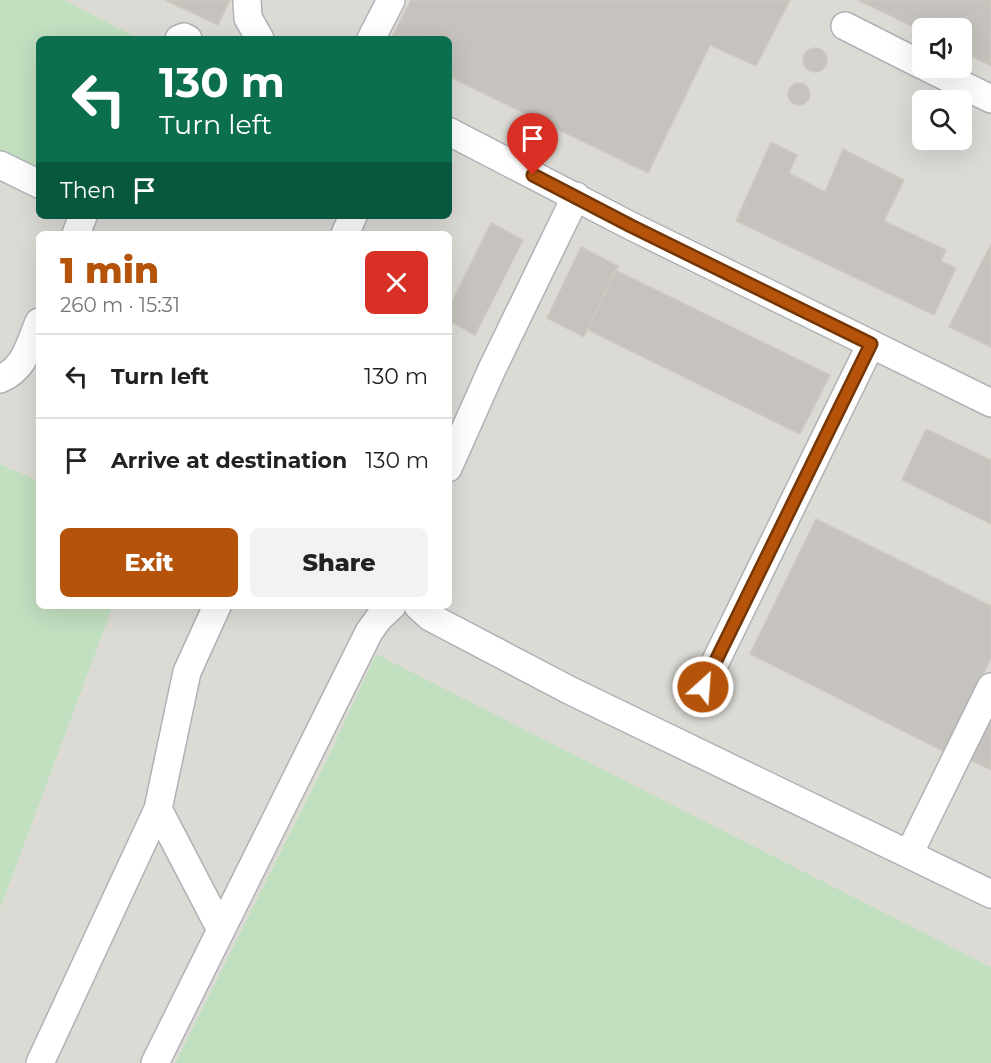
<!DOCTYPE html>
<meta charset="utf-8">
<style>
body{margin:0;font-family:Montserrat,sans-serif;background:#f2f2f2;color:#222;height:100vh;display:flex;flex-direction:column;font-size:22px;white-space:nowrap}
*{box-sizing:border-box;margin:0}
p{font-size:20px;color:#767676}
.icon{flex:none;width:33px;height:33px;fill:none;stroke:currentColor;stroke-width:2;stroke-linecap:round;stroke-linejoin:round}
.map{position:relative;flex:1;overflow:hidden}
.side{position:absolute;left:36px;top:231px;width:416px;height:378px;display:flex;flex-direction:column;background:#fff;border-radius:9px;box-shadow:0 6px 24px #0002}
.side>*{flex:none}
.hud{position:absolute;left:36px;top:36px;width:416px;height:183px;border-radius:9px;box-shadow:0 6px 24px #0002;background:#0b6e4f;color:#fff;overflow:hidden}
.tools{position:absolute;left:912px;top:18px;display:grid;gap:12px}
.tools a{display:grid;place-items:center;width:60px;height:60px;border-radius:9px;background:#fff;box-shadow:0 6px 24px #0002;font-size:30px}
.pin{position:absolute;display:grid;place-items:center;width:51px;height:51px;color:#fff;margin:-62px -26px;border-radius:50% 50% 50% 0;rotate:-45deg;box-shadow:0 0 6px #0007}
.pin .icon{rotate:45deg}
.me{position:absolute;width:66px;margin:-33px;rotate:26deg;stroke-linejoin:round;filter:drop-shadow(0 0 4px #0008)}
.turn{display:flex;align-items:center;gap:21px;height:126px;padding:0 24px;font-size:27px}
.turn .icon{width:78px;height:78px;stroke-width:2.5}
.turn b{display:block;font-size:42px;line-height:51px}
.then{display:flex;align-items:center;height:57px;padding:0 24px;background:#0003;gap:12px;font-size:22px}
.round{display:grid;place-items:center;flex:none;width:63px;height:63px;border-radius:9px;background:#f2f2f2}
.headline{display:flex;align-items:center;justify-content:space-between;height:102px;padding:0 24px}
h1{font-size:36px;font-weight:800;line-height:45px;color:#b45309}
.button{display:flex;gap:12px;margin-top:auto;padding:12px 24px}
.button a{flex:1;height:69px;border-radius:9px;background:#b45309;color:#fff;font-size:24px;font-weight:800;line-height:69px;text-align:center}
.button a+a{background:#f2f2f2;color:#222}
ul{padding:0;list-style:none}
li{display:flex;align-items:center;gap:18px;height:84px;padding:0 24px;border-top:2px solid #e0e0e0}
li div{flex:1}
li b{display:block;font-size:22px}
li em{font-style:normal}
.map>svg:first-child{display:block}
.industrial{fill:#dcdad5;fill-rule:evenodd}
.green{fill:#c2dfc0}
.building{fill:#c6c3be;stroke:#cec9c0;stroke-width:1.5}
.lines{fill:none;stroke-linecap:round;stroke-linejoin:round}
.minor-casing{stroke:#afb2b5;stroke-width:30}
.minor{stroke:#fff;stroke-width:27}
.route-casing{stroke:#753606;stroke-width:15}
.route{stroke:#b45309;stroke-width:10}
</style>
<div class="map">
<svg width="991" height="1063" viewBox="0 0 991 1063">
<rect width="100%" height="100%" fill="#ebe8e1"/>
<path class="industrial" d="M64 0H991V967L376 655 331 751 175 1063H0V909L113 606H448V234H39V481L0 464V157L39 178V216H448V39H136V37ZM922 28H962V68H922ZM922 100H962V140H922Z"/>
<path class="green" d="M0 0H64L136 37V39H39V178L0 157Z
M0 464 39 481V606H113L0 909Z
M376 654 991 967V1063H175L331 751Z"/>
<path class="building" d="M165 0H230L218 25Z
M411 0H790L756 66 710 45 648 173 448 76V39H391Z
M858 0H991V66L962 51V28H922V31Z
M803 60a12 12 0 1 1 24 0a12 12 0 1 1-24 0Z
M788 94a11 11 0 1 1 22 0a11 11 0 1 1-22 0Z
M771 142 797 155 789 173 825 192 843 149 904 180 884 221 946 250 941 261 956 268 934 315 736 221Z
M491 223 523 240 475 335 448 320V310Z
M991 244V347L949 327Z
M581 247 618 266 584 337 547 318Z
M615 270 830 375 800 434 588 330Z
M926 429 991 460V524L902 480Z
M816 519 991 606V658L945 752 750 654Z
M991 718V770L970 760Z"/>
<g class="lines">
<defs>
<path id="minor" d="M247 0 248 18 260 39
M845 26 922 65
M179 39 184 37 188 39
M371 39 391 0
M928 68 991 99
M448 131 631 226 991 403
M0 165 39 184
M76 234 83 216
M345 234 353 216
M0 379C25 369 29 345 39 322
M448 468 492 369 576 196
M418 606 430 617 571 691 991 894
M703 687 871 344
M158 809 221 930
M909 854 991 687
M40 1063 158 809 187 672 217 606
M155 1063 369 632 379 618 392 606"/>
</defs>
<use href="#minor" class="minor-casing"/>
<use href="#minor" class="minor"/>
</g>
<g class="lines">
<defs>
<path id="route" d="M533 175 631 226 871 344 703 687"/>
</defs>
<use href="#route" class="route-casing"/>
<use href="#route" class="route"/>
</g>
</svg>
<div class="tools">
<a><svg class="icon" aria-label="sound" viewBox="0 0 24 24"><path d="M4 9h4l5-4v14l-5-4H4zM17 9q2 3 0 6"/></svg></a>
<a><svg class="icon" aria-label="search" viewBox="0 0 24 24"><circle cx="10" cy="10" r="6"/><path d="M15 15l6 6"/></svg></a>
</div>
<div class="pin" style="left:533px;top:175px;background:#d93025"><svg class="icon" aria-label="arrive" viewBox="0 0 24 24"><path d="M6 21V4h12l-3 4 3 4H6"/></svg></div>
<svg class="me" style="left:703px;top:687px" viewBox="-20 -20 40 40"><circle r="17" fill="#b45309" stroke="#fff" stroke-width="3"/><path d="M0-11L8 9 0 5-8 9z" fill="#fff"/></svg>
<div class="hud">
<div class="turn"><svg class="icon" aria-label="left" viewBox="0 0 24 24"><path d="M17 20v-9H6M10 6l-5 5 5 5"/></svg><div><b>130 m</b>Turn left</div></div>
<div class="then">Then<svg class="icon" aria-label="arrive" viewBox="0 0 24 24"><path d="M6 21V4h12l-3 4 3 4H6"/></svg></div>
</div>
<section class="side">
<div class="headline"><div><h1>1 min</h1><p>260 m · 15:31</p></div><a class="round" style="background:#d93025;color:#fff"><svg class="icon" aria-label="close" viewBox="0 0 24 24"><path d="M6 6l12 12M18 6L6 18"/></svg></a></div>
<ul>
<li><svg class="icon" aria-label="left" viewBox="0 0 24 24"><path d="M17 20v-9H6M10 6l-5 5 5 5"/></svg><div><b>Turn left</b></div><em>130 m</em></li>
<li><svg class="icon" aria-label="arrive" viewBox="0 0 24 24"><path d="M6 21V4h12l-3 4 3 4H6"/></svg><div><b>Arrive at destination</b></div><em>130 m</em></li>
</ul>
<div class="button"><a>Exit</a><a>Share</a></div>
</section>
</div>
